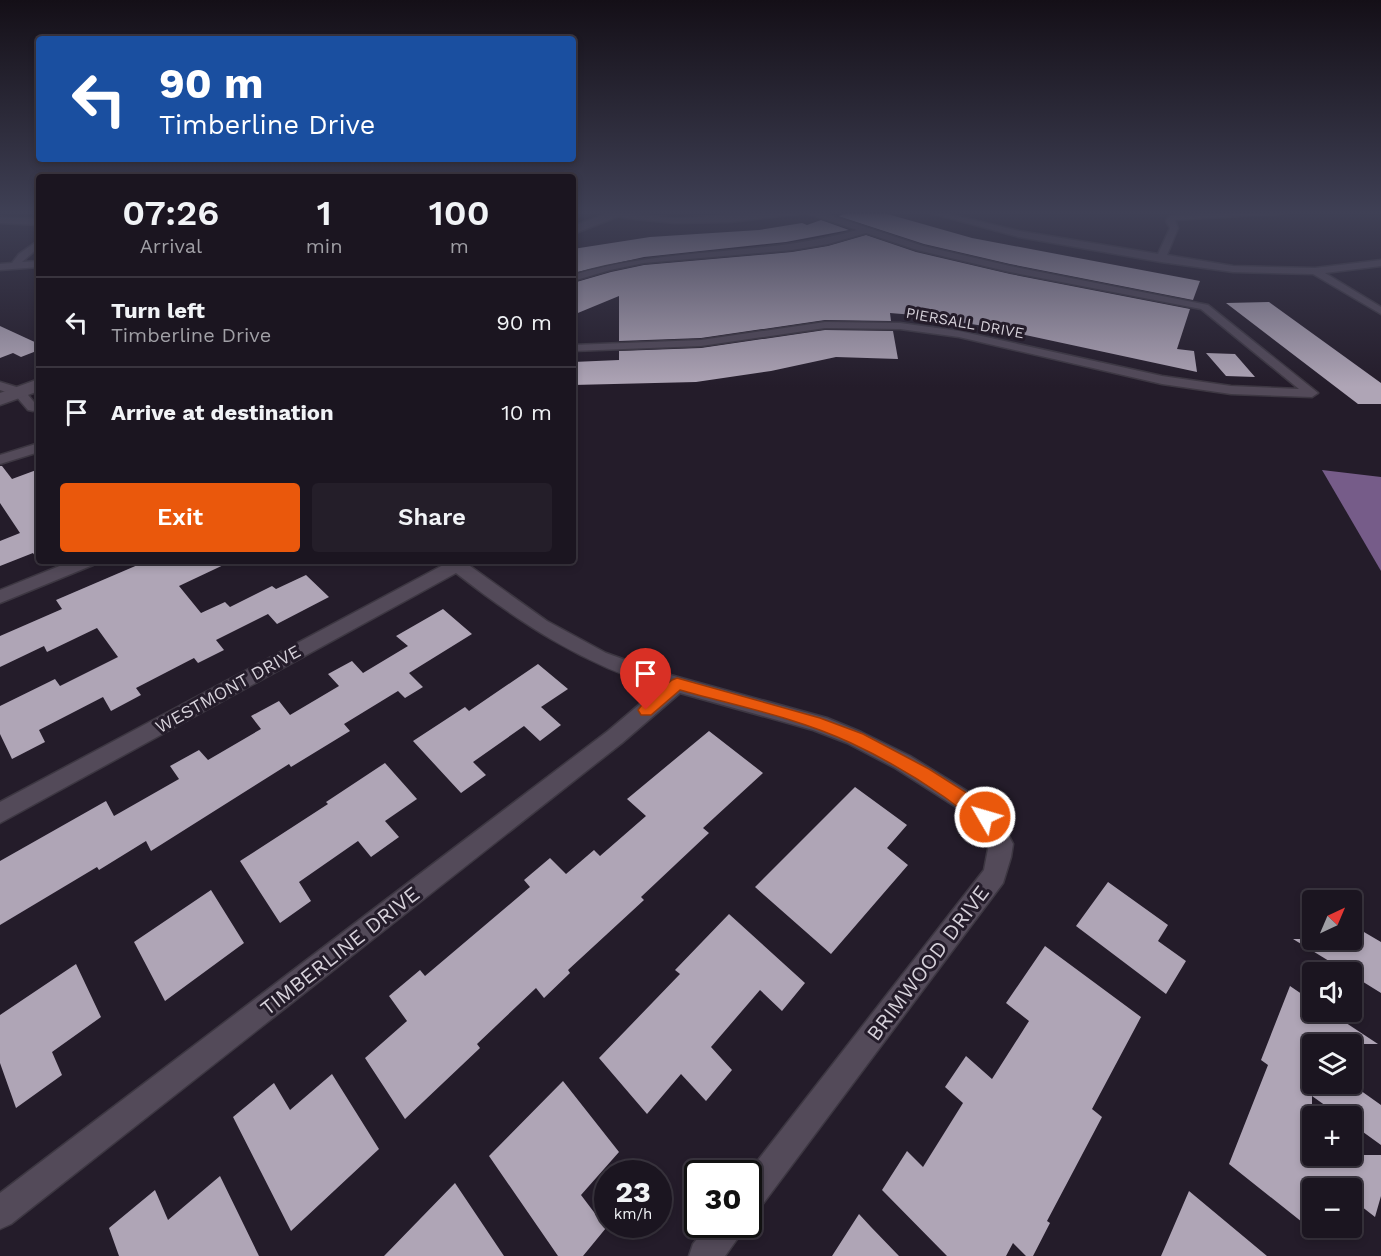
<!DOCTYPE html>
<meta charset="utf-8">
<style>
body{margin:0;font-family:"Work Sans",sans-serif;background:#241e29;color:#f1f3f6;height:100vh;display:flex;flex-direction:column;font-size:22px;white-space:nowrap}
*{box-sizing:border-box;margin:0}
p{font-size:20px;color:#a09fa5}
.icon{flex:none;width:33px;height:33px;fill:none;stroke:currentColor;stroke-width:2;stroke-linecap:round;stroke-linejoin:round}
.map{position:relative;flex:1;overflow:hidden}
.details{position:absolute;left:36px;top:174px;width:540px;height:390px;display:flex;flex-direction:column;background:#1b1520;border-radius:6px;box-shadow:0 3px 9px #0003,0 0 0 2px #39343e}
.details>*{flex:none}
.banner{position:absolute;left:36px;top:36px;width:540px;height:126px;border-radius:6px;box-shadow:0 3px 9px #0003,0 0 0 2px #39343e;background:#1a4fa0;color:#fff;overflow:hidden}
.needle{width:39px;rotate:44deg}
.controls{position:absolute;left:1302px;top:890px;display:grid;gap:12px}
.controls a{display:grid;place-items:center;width:60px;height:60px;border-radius:6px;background:#1b1520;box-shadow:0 3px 9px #0003,0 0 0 2px #39343e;font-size:30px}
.speed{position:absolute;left:594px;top:1160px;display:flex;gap:12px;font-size:30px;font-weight:700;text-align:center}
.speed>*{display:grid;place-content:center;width:78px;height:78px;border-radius:50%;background:#1b1520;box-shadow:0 3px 9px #0003,0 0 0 2px #39343e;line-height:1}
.speed small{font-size:15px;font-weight:400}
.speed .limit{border:3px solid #111;border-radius:9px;background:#fff;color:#111}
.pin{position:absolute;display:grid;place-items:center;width:51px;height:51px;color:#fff;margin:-62px -26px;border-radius:50% 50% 50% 0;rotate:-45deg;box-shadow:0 0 6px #0007}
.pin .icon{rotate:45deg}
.me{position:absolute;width:66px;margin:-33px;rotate:308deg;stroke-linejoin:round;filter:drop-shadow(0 0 4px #0008)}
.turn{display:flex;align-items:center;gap:21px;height:126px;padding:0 24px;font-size:27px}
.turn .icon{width:78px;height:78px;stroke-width:2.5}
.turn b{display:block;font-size:42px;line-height:51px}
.eta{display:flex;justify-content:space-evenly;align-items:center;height:102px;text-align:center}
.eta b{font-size:36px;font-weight:600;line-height:42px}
.button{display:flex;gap:12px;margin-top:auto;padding:12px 24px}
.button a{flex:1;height:69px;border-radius:6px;background:#ea580c;color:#fff;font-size:24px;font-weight:600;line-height:69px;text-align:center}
.button a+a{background:#241e29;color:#f1f3f6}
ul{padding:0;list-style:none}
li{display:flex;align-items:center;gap:18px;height:90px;padding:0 24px;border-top:2px solid #39343e}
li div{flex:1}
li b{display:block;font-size:22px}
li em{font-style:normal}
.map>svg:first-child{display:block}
.water{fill:#765c89}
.building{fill:#afa5b6}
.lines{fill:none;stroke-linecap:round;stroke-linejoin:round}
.minor-casing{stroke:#3d3742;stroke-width:3}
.secondary-casing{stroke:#3d3742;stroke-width:3}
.minor{fill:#534a59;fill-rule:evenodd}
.secondary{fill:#534a59;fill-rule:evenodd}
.route{fill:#ea580c;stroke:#983908;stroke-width:1.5}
.labels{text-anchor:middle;stroke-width:6;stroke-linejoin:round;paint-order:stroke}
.far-street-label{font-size:15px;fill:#d6d1da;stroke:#241c2a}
.street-label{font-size:18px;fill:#d6d1da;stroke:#241c2a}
.near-street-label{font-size:21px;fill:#d6d1da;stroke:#241c2a}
</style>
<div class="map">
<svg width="1381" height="1256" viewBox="0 0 1381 1256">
<rect width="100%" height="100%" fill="#241c2a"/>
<path class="water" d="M1322 470 1381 477V571Z"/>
<path class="building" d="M855 211H877L972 238 1200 281 1193 300 1010 264 924 244 838 216Z
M821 220 849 230 786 242 644 257 573 273V249L650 237 759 230 802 223 807 225Z
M866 235 916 252 1010 274 1190 309 1177 349 1194 351 1197 372 984 326 914 315 890 313 891 321 825 320 701 338 619 341V296L573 315V283L611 272 644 265 792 252 828 246Z
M1269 302 1381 383V404H1358L1226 303Z
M0 326 39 344V350L21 357 13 353 0 358Z
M825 330 893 331 898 359 836 357 771 371 696 382 573 385V362L619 360V351L701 348Z
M1206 353 1235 354 1255 377 1226 376Z
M0 466H2L12 479 39 469V562L33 553 0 566V541L20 533 0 503Z
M147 561H232L179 586 201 613 225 602 230 607 272 586 276 589 306 575 329 597 277 624 268 614 216 640 224 650 198 663 194 658 136 688 141 695 111 711 103 697 39 730 45 742 12 759 0 734V706L55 679 60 686 118 657 97 628 47 652 44 646 0 667V636L62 609 56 600Z
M443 609 472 634 409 673 423 687 405 698 398 691 344 724 350 731 291 767 289 764 151 851 146 841 99 870 97 867 0 925V861L106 801 114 816 179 779 170 766 199 750 208 760 261 729 251 716 279 701 290 715 339 686 328 674 352 661 363 673 408 646 396 636Z
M538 664 568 689 541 707 561 725 540 741 524 726 473 762 486 775 461 793 413 741 465 707 469 711Z
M709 731 763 773 703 828 709 833 641 897 644 900 568 970 570 973 544 998 536 988 477 1044 480 1048 405 1119 365 1058 407 1021 389 996 420 970 425 976 530 887 524 880 550 858 566 874 594 850 600 856 646 816 627 799Z
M385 763 417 799 385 821 399 837 371 857 358 841 299 882 311 901 280 923 240 861 328 804 326 802Z
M855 787 907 825 887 848 908 865 831 954 755 887Z
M1108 882 1168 925 1158 941 1186 961 1166 994 1076 926Z
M211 890 244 943 165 1001 134 942Z
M729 914 805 983 782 1011 760 990 711 1047 732 1070 706 1101 681 1074 647 1114 599 1058 680 974 675 970Z
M1352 925 1381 942V993L1352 975V972H1347L1293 939H1352Z
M1045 946 1141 1017 1092 1109 1102 1117 1047 1221 1050 1223 1033 1256H1026L1013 1243 1006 1256H947L882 1190 907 1151 923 1167 963 1103 945 1087 966 1056 992 1079 1029 1021 1006 1003Z
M76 964 101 1017 52 1052 62 1075 16 1108 0 1063V1015Z
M1290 986 1312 1001V1011H1328L1378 1044H1312V1083H1350L1381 1105V1145L1352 1124V1116H1340L1312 1096V1155H1381V1196L1375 1217 1352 1199V1188H1337L1330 1182 1328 1188H1312V1230L1229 1164 1268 1065 1261 1060Z
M332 1074 379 1149 291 1231 233 1117 274 1083 290 1110Z
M563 1081 619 1152 581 1195 606 1228 583 1256H558L489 1156Z
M220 1176 259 1256H119L109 1228 155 1190 168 1220Z
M455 1183 504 1256H384Z
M1189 1191 1267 1256H1161Z
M859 1214 871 1227 899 1256H832Z"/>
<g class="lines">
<defs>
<path id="minor" d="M600 211 675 218 817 211 923 246 1010 266 1208 305 1318 393 1312 397 1231 394 1162 384 959 337 900 329 825 328 701 346 573 351V345L701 340 825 322 900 323 959 331 1162 376 1231 386 1299 389 1201 309 1010 272 917 250 866 233 828 244 792 250 644 263 610 270 573 281V275C668 246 763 257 857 230L806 213 730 222 675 223 625 218Z
M923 211H937L1019 231 1158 254 1170 228 1166 221 1169 216 1247 211H1293L1289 213 1175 220 1178 228 1167 255 1233 266 1315 268 1381 260V266L1325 273 1381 307V314L1313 274 1233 272 1161 262 1019 237Z
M0 217 39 219V225L0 223Z
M39 240V247L22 262 39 261V267L0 270V264L12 263 19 254Z
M0 382 23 389 39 408 33 411 28 410 15 395 0 390Z
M39 443V452L0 464V455Z
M72 561H95L93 565 0 603V590Z
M443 561H463L547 621 606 653 656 671 827 718 861 732 910 756 980 799 999 817 1013 844 1011 857 1003 883 759 1209 748 1213V1173L984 870 989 844 978 824 956 807 895 768 847 743 813 730 680 693 622 743 11 1224 0 1229V1193L608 731 660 687C582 664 519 622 456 573L0 823V802L445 564Z
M709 1224H745L740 1235 725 1256H689L693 1244Z"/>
<path id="secondary" d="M614 211H632L573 234V226Z
M39 379V391L0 405V393Z"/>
</defs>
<use href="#minor" class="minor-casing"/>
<use href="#secondary" class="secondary-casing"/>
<use href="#minor" class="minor"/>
<use href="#secondary" class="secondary"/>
</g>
<linearGradient id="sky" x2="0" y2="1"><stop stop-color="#140f17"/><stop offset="0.55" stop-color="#3f4055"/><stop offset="1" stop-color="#3f4055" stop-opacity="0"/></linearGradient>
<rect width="1381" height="387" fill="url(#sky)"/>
<path class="route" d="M677 678 820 718 863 734 929 769 981 802 993 817 991 822 985 824C972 820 955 804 943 796 914 776 883 758 851 743 798 718 737 706 680 690L651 715H641L638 710 641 706 672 680Z"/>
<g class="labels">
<g class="far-street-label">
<text transform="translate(965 323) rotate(10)" y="5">PIERSALL DRIVE</text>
</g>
<g class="street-label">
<text transform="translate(228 689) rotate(-29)" y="6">WESTMONT DRIVE</text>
</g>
<g class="near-street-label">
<text transform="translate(340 951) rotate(-38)" y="7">TIMBERLINE DRIVE</text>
<text transform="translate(928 963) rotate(-53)" y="7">BRIMWOOD DRIVE</text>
</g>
</g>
</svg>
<div class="controls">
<a><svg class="needle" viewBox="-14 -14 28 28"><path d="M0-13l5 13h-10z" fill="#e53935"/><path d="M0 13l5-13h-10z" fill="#a09fa5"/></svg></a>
<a><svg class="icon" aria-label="sound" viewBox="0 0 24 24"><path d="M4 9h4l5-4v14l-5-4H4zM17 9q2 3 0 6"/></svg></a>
<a><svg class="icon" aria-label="layers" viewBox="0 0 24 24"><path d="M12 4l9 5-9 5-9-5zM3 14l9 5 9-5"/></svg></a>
<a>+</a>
<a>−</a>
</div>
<div class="speed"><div>23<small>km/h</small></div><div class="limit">30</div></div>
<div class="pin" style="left:646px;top:710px;background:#d93025"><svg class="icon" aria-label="arrive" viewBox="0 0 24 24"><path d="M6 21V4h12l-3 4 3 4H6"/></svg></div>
<svg class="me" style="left:985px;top:817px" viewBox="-20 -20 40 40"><circle r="17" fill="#ea580c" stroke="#fff" stroke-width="3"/><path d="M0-11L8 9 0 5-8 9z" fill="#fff"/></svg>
<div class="banner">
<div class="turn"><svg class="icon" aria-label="left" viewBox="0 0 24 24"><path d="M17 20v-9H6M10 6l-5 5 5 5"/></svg><div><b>90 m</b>Timberline Drive</div></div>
</div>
<section class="details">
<div class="eta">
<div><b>07:26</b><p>Arrival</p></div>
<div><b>1</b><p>min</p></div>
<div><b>100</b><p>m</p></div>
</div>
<ul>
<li><svg class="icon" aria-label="left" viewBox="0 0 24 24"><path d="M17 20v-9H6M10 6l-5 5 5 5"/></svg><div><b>Turn left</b><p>Timberline Drive</p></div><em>90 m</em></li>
<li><svg class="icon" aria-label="arrive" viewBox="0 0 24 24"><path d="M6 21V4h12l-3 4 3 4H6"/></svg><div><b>Arrive at destination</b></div><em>10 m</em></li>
</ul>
<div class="button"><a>Exit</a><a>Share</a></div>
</section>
</div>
